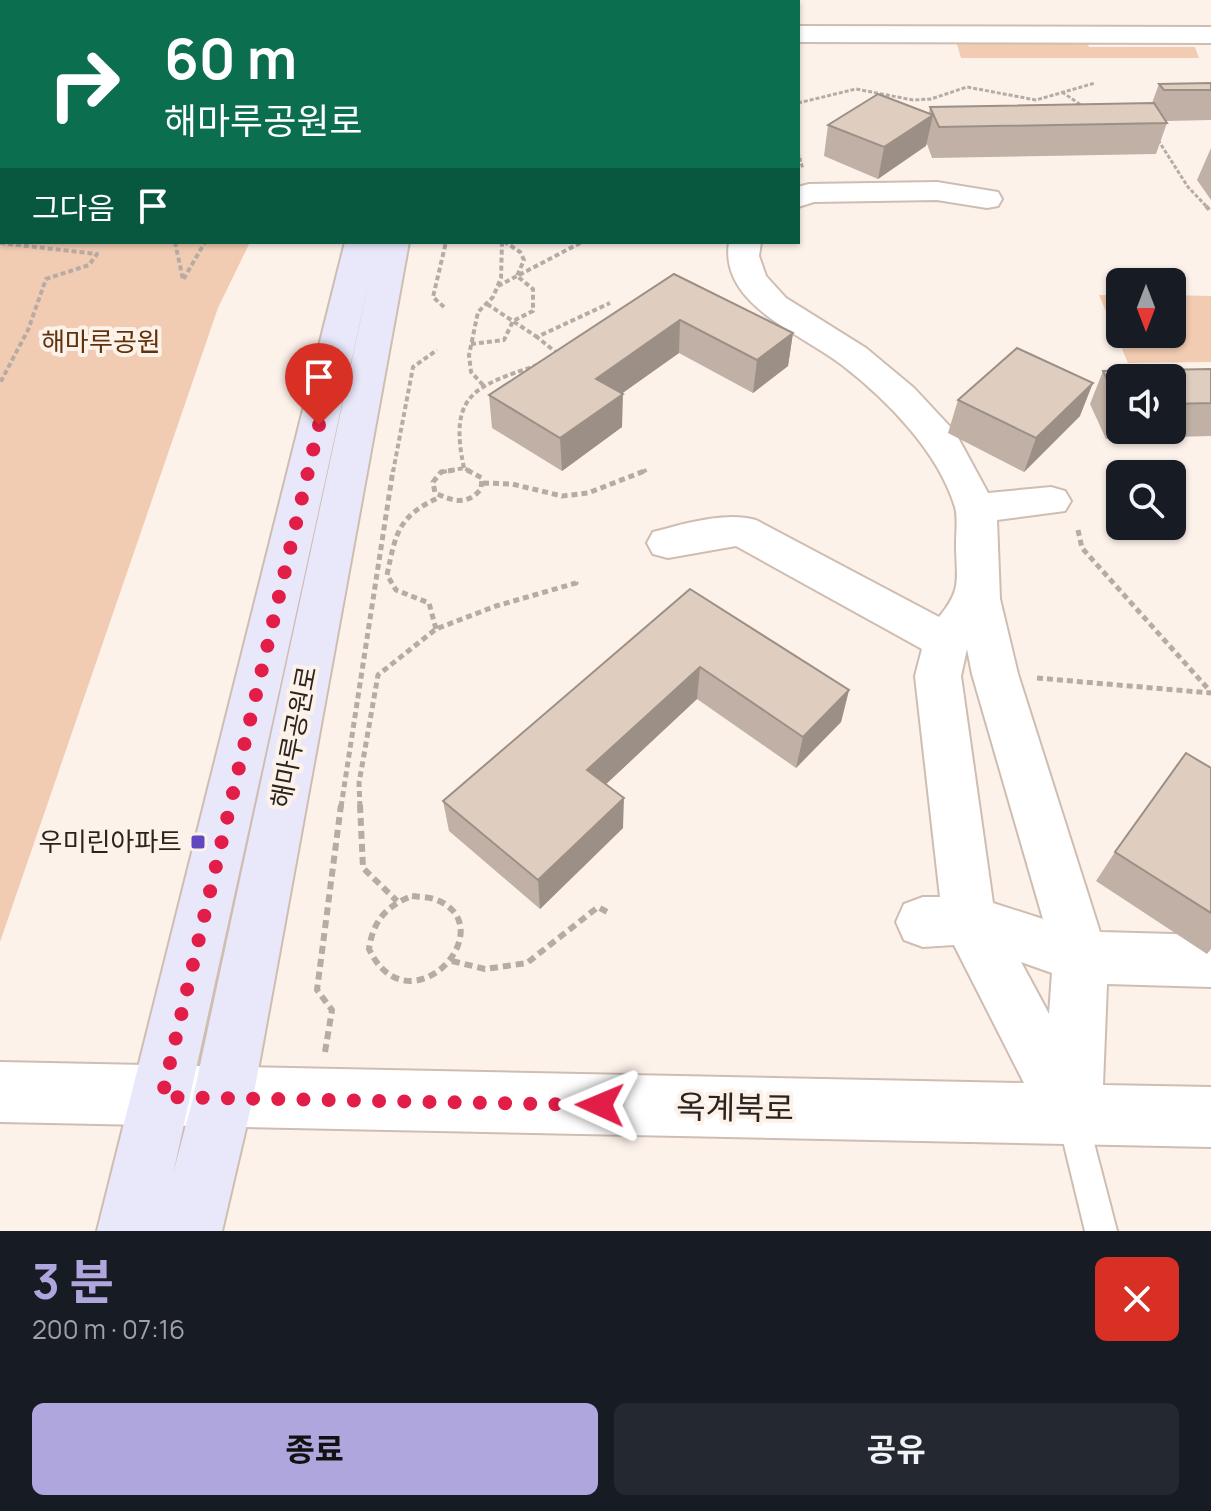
<!DOCTYPE html>
<html lang="ko">
<meta charset="utf-8">
<style>
body{margin:0;font-family:Manrope,"Noto Sans KR",sans-serif;background:#242831;color:#f1f3f6;height:100vh;display:flex;flex-direction:column;font-size:30px;white-space:nowrap}
*{box-sizing:border-box;margin:0}
p{font-size:26px;color:#9ea1a6}
.icon{flex:none;width:44px;height:44px;fill:none;stroke:currentColor;stroke-width:2;stroke-linecap:round;stroke-linejoin:round}
.map{position:relative;height:1231px;overflow:hidden}
.details{display:flex;flex-direction:column;background:#171b24;flex:1}
.details>*{flex:none}
.top-card{position:absolute;left:0px;top:0px;width:800px;height:244px;box-shadow:0 2px 6px #0004;background:#0b6e4f;color:#fff;overflow:hidden}
.needle{width:52px;rotate:180deg}
.tools{position:absolute;left:1106px;top:268px;display:grid;gap:16px}
.tools a{display:grid;place-items:center;width:80px;height:80px;border-radius:12px;background:#171b24;box-shadow:0 2px 6px #0004;font-size:40px}
.pin{position:absolute;display:grid;place-items:center;width:68px;height:68px;color:#fff;margin:-82px -34px;border-radius:50% 50% 50% 0;rotate:-45deg;box-shadow:0 0 8px #0007}
.pin .icon{rotate:45deg}
.me{position:absolute;width:88px;margin:-44px;rotate:271deg;stroke-linejoin:round;filter:drop-shadow(0 0 6px #0008)}
.turn{display:flex;align-items:center;gap:28px;height:168px;padding:0 32px;font-size:36px}
.turn .icon{width:104px;height:104px;stroke-width:2.5}
.turn b{display:block;font-size:56px;line-height:68px}
.then{display:flex;align-items:center;height:76px;padding:0 32px;background:#0003;gap:16px;font-size:30px}
.round{display:grid;place-items:center;flex:none;width:84px;height:84px;border-radius:12px;background:#242831}
.headline{display:flex;align-items:center;justify-content:space-between;height:136px;padding:0 32px}
h1{font-size:48px;font-weight:700;line-height:60px;color:#afa6de}
.cta{display:flex;gap:16px;margin-top:auto;padding:16px 32px}
.cta a{flex:1;height:92px;border-radius:12px;background:#afa6de;color:#111;font-size:32px;font-weight:700;line-height:92px;text-align:center}
.cta a+a{background:#242831;color:#f1f3f6}
.map>svg:first-child{display:block}
.green{fill:#f2ccb2}
.lines{fill:none;stroke-linecap:round;stroke-linejoin:round}
.lane-casing{stroke:#cfbdb1;stroke-width:4}
.street-casing{stroke:#cfbdb1;stroke-width:4}
.secondary-casing{stroke:#cfbdb1;stroke-width:4}
.path-far3{stroke:#b6aca5;stroke-width:3;stroke-dasharray:4 2;stroke-linecap:butt}
.path-far2{stroke:#b6aca5;stroke-width:4;stroke-dasharray:5 3;stroke-linecap:butt}
.path-far1{stroke:#b6aca5;stroke-width:5;stroke-dasharray:6 4;stroke-linecap:butt}
.path{stroke:#b6aca5;stroke-width:6;stroke-dasharray:8 5;stroke-linecap:butt}
.lane{fill:#fff;fill-rule:evenodd}
.street{fill:#fff;fill-rule:evenodd}
.secondary{fill:#e9e8fb;fill-rule:evenodd}
.wall{fill:#c0b0a5;fill-rule:evenodd}
.shaded-wall{fill:#9c9086}
.building{fill:#dfcdc0;stroke:#9c9086;stroke-width:2}
.route{stroke:#e11d48;stroke-width:14;stroke-dasharray:0 25.2}
.poi-dot{fill:#5f48c0;stroke:#fdf2ea;stroke-width:3}
.labels{text-anchor:middle;stroke-width:8;stroke-linejoin:round;paint-order:stroke}
.park-label{font-size:26px;fill:#60330c;stroke:#fdf2ea}
.street-label{font-size:26px;fill:#2a231e;stroke:#fdf2ea}
.poi-label{font-size:26px;fill:#2a231e;stroke:#fdf2ea;text-anchor:end}
.near-street-label{font-size:32px;fill:#2a231e;stroke:#fdf2ea}
</style>
<div class="map">
<svg width="1211" height="1231" viewBox="0 0 1211 1231">
<rect width="100%" height="100%" fill="#fdf2ea"/>
<path class="green" d="M954 34H1084L1089 47H1195L1199 58H961Z
M0 136 2 242H250L218 308 0 942Z
M1099 295H1120V334H1172V295L1211 296V362L1128 363Z"/>
<g class="lines">
<defs>
<path id="lane" d="M1072 1101 1083 1105 1087 1116 1117 1231H1085L1057 1116 1061 1105Z"/>
<path id="street" d="M798 26 1211 27V43L798 42Z
M937 182 998 192 1002 199 998 206 987 208 937 200 814 202 798 207V187L809 184Z
M729 242H761L759 256 766 276 786 298 866 348 914 388 955 432 988 493 1051 487 1065 491 1071 501 1065 511 997 520 1000 599 1018 674 1100 932 1211 935V987L1107 984 1103 1085 1211 1087V1147L0 1122V1062L1024 1083 954 945 923 947 904 940 896 922 904 904 923 897H940L915 676 922 649 736 546 668 558 653 554 647 543 653 532C683 524 726 511 756 520L939 617C963 588 956 579 956 543 956 532 958 517 955 507 938 451 887 400 842 365 801 333 719 305 729 242ZM967 649 972 674 1043 919 993 903 961 676ZM1021 962 1052 973 1049 1014Z"/>
<path id="secondary" d="M405 0H429V2H405Z
M345 242H409L253 1098 222 1231H97ZM372 267 193 1098 173 1174Z"/>
</defs>
<use href="#lane" class="lane-casing"/>
<use href="#street" class="street-casing"/>
<use href="#secondary" class="secondary-casing"/>
<path class="path-far3" d="M1062 92 1084 107
M798 103 856 89 913 100 931 99 967 87 1036 100 1095 83
M1158 140 1188 187 1208 208
M798 152 803 169"/>
<path class="path-far2" d="M1206 206 1211 212
M175 242 183 280 205 242
M0 243 97 254 89 265 46 279 28 330 0 383
M498 286 582 242
M487 304 537 337
M444 307 433 297 446 242
M471 344 504 340 513 321 533 311V289L517 276 524 260 520 252 505 242
M558 354 537 337 610 303
M483 385 471 372 469 355 478 312 493 297 501 278 502 242
M464 468C448 394 475 386 538 365
M393 472 413 367 437 350
M442 472 464 468 471 472
M642 472 649 469"/>
<path class="path-far1" d="M454 470 441 472 433 482 435 493C453 501 467 506 481 489L482 478 467 470
M483 483 512 484 562 496 588 493 647 470
M1078 530 1082 548 1210 691
M436 629 429 603 396 590 387 575C396 532 398 516 440 497
M1037 678 1211 693
M341 807 393 470
M360 807 359 783 378 675 436 629 496 606 576 583 574 579"/>
<path class="path" d="M360 805 363 868 397 901
M412 896C420 897 430 897 437 900 505 928 409 1033 369 949 373 921 386 906 412 896Z
M452 961 485 969 527 963 598 907 611 914
M325 1052 332 1010 317 990 341 805"/>
<use href="#lane" class="lane"/>
<use href="#street" class="street"/>
<use href="#secondary" class="secondary"/>
</g>
<path class="wall" d="M534 0H580L575 2H538Z
M723 0H763L757 2H728Z
M1211 83V120L1166 121 1167 123 1156 154 932 158 927 144 878 179 824 156 828 125 929 113 930 107 1152 103 1159 84Z
M1211 148V200L1197 180Z
M674 274 793 333 788 366 753 393 679 353 622 393V427L562 471 492 428 489 395Z
M1211 369V436L1106 439 1090 404 1103 371ZM1120 378H1172V430H1120Z
M958 400 1080 416 1024 472 948 433Z
M690 589 849 690 841 722 796 768 697 699 606 784 623 828 540 909 449 831 443 801Z
M1211 768V949L1207 954 1096 881 1115 852Z"/>
<path class="shaded-wall" d="M553 0H580L575 2H553Z
M742 0H763L757 2H742Z
M933 115 926 146 878 179 884 147Z
M680 320 679 353 596 412V379Z
M793 333 788 366 753 393 757 360Z
M1093 383 1080 416 1024 472 1036 438Z
M623 394 622 427 562 471 560 438Z
M700 667 697 699 588 801 587 770Z
M849 690 841 722 796 768 803 737Z
M624 798 623 828 540 909 538 880Z"/>
<path class="building" d="M1211 83V90H1164L1159 84Z
M878 94 933 115 884 147 828 125Z
M1154 103 1167 123 939 127 930 107Z
M674 274 793 333 757 360 680 320 596 379 623 394 560 438 489 395Z
M1017 348 1093 383 1036 438 958 400Z
M1211 369V403L1172 404V378H1120L1119 405 1103 371Z
M690 589 849 690 803 737 700 667 587 770 624 798 538 880 443 801Z
M1186 753 1211 768V913L1115 852Z"/>
<g class="lines">
<path class="route" d="M319 425 162 1097 600 1105"/>
</g>
<rect class="poi-dot" x="190" y="834" width="16" height="16" rx="4"/>
<g class="labels">
<g class="park-label">
<text x="101" y="351">해마루공원</text>
</g>
<g class="street-label">
<text transform="translate(294 737) rotate(-79)" y="9">해마루공원로</text>
</g>
<g class="poi-label">
<text x="182" y="851">우미린아파트</text>
</g>
<g class="near-street-label">
<text transform="translate(735 1108) rotate(1)" y="11">옥계북로</text>
</g>
</g>
</svg>
<div class="tools">
<a><svg class="needle" viewBox="-14 -14 28 28"><path d="M0-13l5 13h-10z" fill="#e53935"/><path d="M0 13l5-13h-10z" fill="#9ea1a6"/></svg></a>
<a><svg class="icon" aria-label="sound" viewBox="0 0 24 24"><path d="M4 9h4l5-4v14l-5-4H4zM17 9q2 3 0 6"/></svg></a>
<a><svg class="icon" aria-label="search" viewBox="0 0 24 24"><circle cx="10" cy="10" r="6"/><path d="M15 15l6 6"/></svg></a>
</div>
<div class="pin" style="left:319px;top:425px;background:#d93025"><svg class="icon" aria-label="arrive" viewBox="0 0 24 24"><path d="M6 21V4h12l-3 4 3 4H6"/></svg></div>
<svg class="me" style="left:600px;top:1105px" viewBox="-20 -20 40 40"><path d="M0-17L14 15 0 8-14 15z" fill="#e11d48" stroke="#fff" stroke-width="4"/></svg>
<div class="top-card">
<div class="turn"><svg class="icon" aria-label="right" viewBox="0 0 24 24"><path d="M7 20v-9h11M14 6l5 5-5 5"/></svg><div><b>60 m</b>해마루공원로</div></div>
<div class="then">그다음<svg class="icon" aria-label="arrive" viewBox="0 0 24 24"><path d="M6 21V4h12l-3 4 3 4H6"/></svg></div>
</div>
</div>
<section class="details">
<div class="headline"><div><h1>3 분</h1><p>200 m · 07:16</p></div><a class="round" style="background:#d93025;color:#fff"><svg class="icon" aria-label="close" viewBox="0 0 24 24"><path d="M6 6l12 12M18 6L6 18"/></svg></a></div>
<div class="cta"><a>종료</a><a>공유</a></div>
</section>
